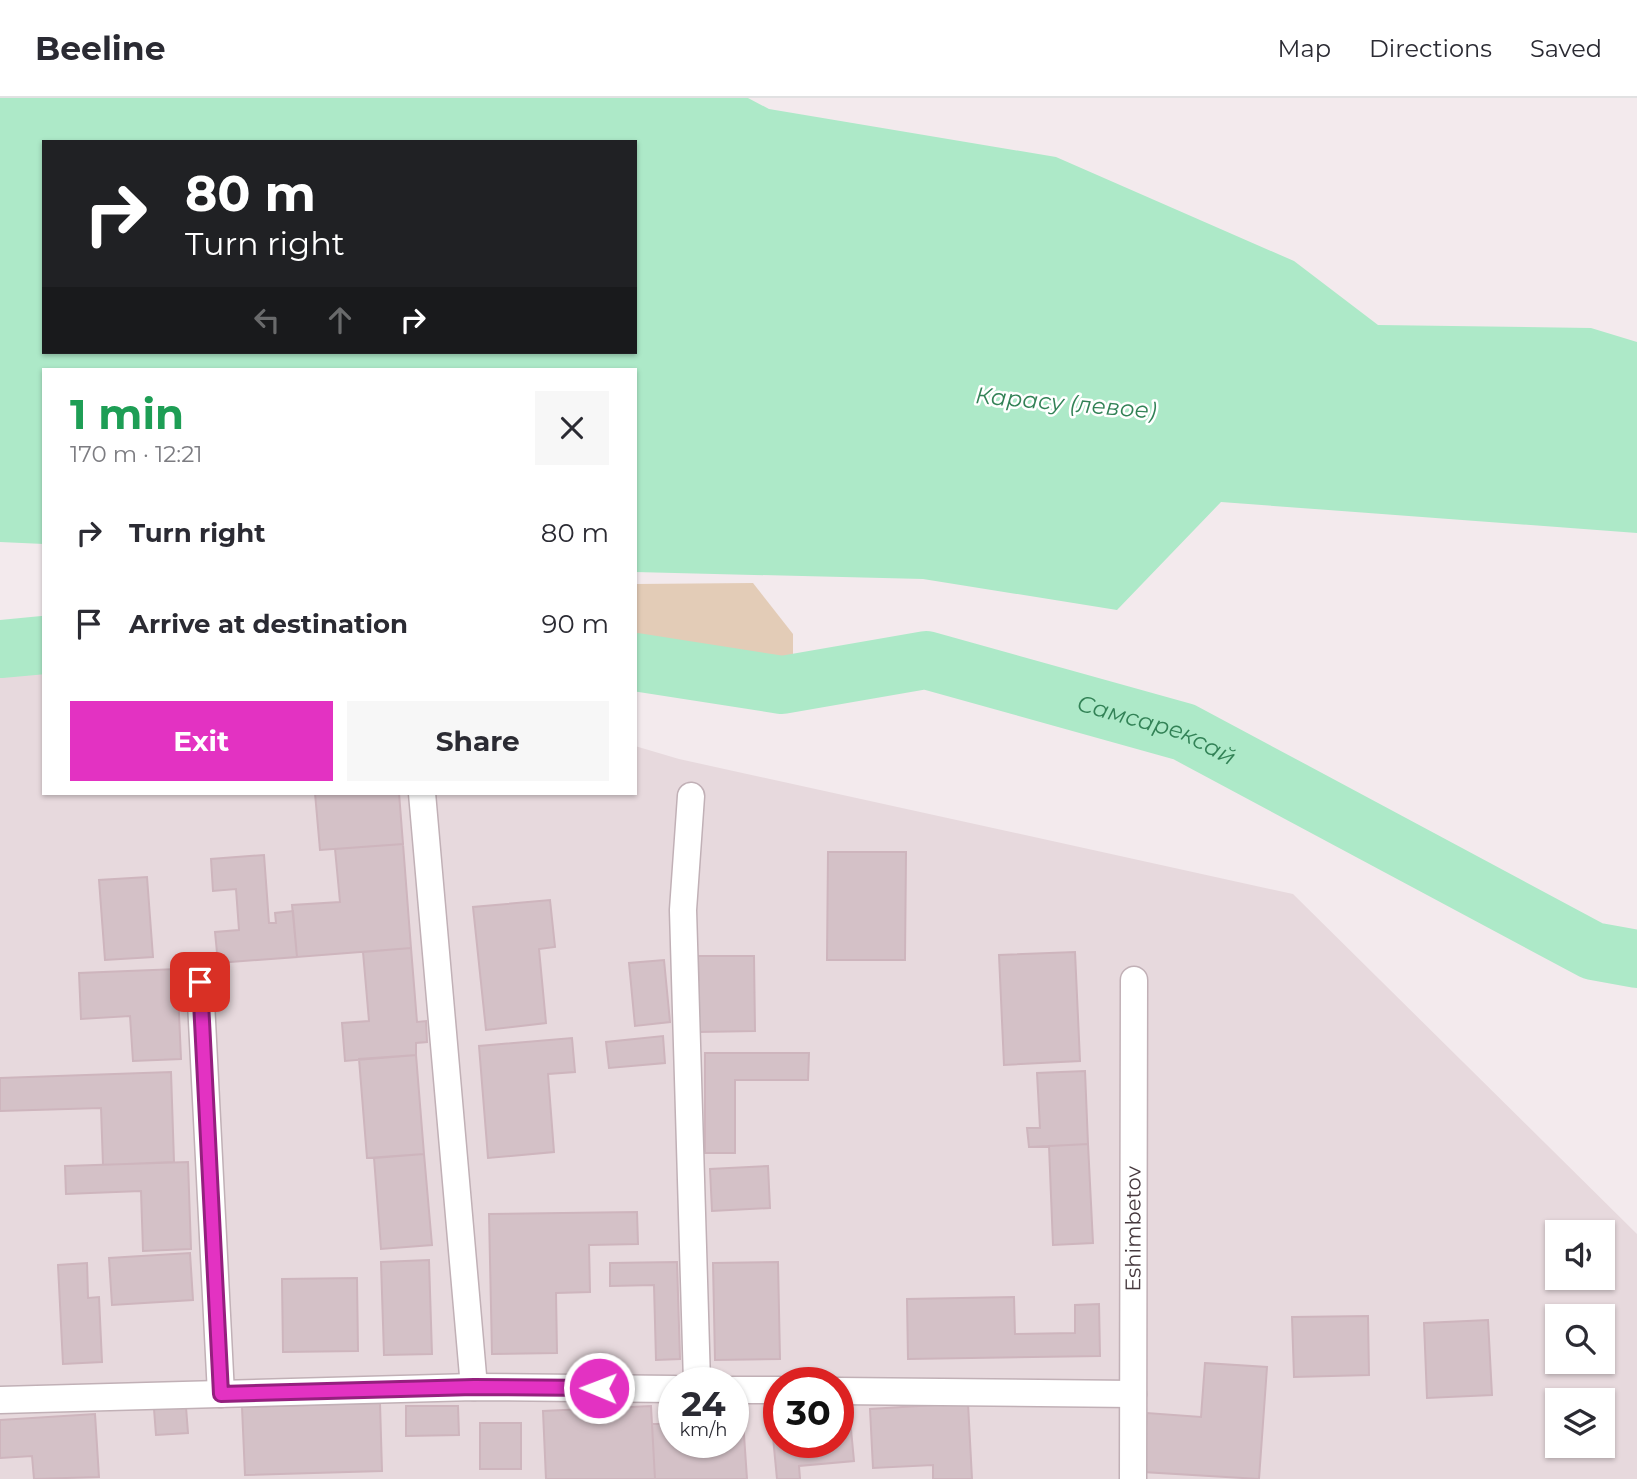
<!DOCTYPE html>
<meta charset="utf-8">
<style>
body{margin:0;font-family:Montserrat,sans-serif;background:#f7f7f7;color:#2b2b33;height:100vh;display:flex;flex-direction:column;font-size:26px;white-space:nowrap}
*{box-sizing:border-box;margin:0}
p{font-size:23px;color:#7c7c81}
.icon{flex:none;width:38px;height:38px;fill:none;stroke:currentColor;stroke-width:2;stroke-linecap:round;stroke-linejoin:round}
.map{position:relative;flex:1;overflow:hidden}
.details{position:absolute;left:42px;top:270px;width:595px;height:427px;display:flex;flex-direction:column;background:#fff;border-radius:0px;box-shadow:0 2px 5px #0004}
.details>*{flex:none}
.guide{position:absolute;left:42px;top:42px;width:595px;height:214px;border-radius:0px;box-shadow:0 2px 5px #0004;background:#202124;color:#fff;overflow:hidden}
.tools{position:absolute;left:1545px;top:1122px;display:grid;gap:14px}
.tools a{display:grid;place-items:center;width:70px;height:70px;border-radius:0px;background:#fff;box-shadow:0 2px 5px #0004;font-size:35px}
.speed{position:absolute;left:658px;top:1269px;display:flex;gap:14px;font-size:35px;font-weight:700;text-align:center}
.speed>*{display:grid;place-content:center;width:91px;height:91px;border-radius:50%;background:#fff;box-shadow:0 2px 5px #0004;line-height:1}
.speed small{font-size:18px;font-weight:400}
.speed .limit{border:10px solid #d22;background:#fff;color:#111}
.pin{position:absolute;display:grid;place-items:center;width:60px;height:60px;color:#fff;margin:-30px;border-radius:14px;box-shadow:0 4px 10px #0006}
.me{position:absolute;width:77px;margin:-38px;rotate:271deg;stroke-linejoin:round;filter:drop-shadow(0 0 5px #0008)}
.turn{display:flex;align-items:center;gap:24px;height:147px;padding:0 28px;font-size:32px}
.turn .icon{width:91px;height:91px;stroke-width:2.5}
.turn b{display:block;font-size:49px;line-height:60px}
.lanes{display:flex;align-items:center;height:66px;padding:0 28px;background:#0003;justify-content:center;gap:35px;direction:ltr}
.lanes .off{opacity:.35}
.round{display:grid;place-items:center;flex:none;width:74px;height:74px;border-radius:0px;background:#f7f7f7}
.overview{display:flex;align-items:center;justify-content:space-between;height:119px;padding:0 28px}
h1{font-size:42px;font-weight:700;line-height:52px;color:#1e9e55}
.cta{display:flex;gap:14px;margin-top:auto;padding:14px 28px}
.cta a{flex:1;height:80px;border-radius:0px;background:#e332c2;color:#fff;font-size:28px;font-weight:700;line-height:80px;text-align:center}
.cta a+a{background:#f7f7f7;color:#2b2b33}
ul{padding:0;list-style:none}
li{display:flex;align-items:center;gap:21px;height:91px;padding:0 28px}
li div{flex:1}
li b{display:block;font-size:26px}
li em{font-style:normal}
header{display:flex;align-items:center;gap:42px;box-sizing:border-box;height:98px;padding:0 35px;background:#fff;border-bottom:2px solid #e1e1e2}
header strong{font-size:33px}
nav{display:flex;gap:38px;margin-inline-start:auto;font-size:24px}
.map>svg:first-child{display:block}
.residential{fill:#e7d9dd;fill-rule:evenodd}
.green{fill:#e3ccb7}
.water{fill:#ade9c8;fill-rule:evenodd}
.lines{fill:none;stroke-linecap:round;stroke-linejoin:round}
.river{stroke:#ade9c8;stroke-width:58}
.building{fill:#d4c1c7;stroke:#ceb5bd;stroke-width:2}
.street-casing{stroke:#c1b0b6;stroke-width:29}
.street{stroke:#fff;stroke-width:26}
.route-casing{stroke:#94207e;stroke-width:18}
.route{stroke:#e332c2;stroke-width:12}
.labels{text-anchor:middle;stroke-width:5;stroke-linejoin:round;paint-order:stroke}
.street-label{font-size:21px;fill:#46393e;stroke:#fff}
.water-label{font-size:23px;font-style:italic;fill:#328256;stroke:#fff}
</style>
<header>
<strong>Beeline</strong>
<nav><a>Map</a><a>Directions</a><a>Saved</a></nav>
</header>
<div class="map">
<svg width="1637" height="1381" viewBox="0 0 1637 1381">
<rect width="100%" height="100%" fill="#f3eaed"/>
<path class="residential" d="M44 574V695H635V648L679 661 1293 796 1637 1136V1381H0V579ZM1558 1134H1603V1180H1558ZM1558 1218H1603V1264H1558ZM674 1284H733V1344H674ZM779 1284H838V1344H779ZM1558 1302H1603V1348H1558Z"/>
<path class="green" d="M753 485 793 536V565L635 547V486Z"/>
<path class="water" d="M0 0H748L769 11 1056 59 1294 163 1378 227 1591 230 1637 244V435L1221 404 1117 512 923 481 635 474V271H44V446L0 444ZM44 44H635V254H44Z"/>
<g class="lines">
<g class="river">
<path d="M0 551 44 547"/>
<path id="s1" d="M635 564 782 587 926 562 1184 634 1593 853 1637 861"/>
</g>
</g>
<path class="building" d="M315 695H399L403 746 320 752Z
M403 746 411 850 297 859 292 807 340 804 335 751Z
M828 754H906L905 862H827Z
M264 757 269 825H276L275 815 293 813 297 859 218 865 215 834 239 832 236 791 213 793 211 761Z
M147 779 153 859 105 862 99 782Z
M550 802 555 849 539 851 546 925 486 932 473 809Z
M411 850 417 924 426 923 427 944 416 945V957L345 963 342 925 369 923 363 854Z
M1075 854 1080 963 1004 967 999 857Z
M698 858H754L755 933 699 934Z
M664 862 670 924 635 928 629 865Z
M177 871 181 961 133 963 130 918 81 921 79 875Z
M663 938 665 965 609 970 606 944Z
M572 940 575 974 548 976 554 1054 488 1060 479 948Z
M705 955H809L808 982H735V1055H705Z
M416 957 424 1056 367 1060 359 961Z
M1085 973 1088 1046 1029 1049 1027 1030H1040L1037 975Z
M171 974 174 1064 103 1067 101 1010 0 1013V980Z
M1088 1046 1093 1145 1053 1147 1049 1048Z
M424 1056 432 1147 381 1151 374 1060Z
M188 1064 191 1151 143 1153 141 1093 66 1096 65 1068Z
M768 1068 770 1110 712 1113 710 1071Z
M637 1114 638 1146 589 1147 590 1194 556 1195 557 1255 492 1256 489 1116Z
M190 1155 193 1202 112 1207 109 1160Z
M429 1162 432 1256 384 1257 381 1164Z
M677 1164 680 1261 656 1262 654 1187 610 1188V1165Z
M778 1164 780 1261 715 1262 713 1165Z
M87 1165 88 1200 99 1199 102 1264 63 1266 58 1167Z
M357 1180 358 1253 283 1254 282 1181Z
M1014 1199 1015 1236 1075 1235V1207L1099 1206 1100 1258 908 1261 907 1201Z
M1368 1218 1369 1277 1294 1279 1292 1219Z
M1488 1222 1492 1297 1427 1300 1424 1225Z
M1205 1265 1267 1269 1259 1381 1143 1374 1147 1315 1201 1319Z
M380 1305 382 1373 245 1377 242 1309Z
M968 1305 972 1381H933V1367L873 1370 870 1311Z
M406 1308H458L459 1337 406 1338Z
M651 1308 655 1381H546L543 1313Z
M186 1309 188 1335 156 1337 154 1311Z
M849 1310 854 1363 799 1368 800 1381H777L771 1318 779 1317V1344H838V1311Z
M95 1316 99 1379 34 1381 32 1358 0 1360V1322Z
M743 1322 747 1381H655L652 1326H674V1344H733V1323Z
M480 1325H521V1371H480Z"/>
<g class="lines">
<defs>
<g id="street">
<path d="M422 695 474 1289"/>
<path d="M691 698 683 812 697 1284"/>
<path d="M200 884 221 1296"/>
<path d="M733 1292H779"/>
<path d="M838 1293 1133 1296"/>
<path d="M0 1302 474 1289 674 1291"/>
<path id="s2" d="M1133 1381 1134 882"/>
</g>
</defs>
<use href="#street" class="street-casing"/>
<use href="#street" class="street"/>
</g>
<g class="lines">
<defs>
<path id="route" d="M200 884 221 1296 474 1289 599 1290"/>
</defs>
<use href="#route" class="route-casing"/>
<use href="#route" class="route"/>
</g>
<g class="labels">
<g class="street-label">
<text dy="7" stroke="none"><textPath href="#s2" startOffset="250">Eshimbetov</textPath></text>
</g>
<g class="water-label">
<text transform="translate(1066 305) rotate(5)" y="8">Карасу (левое)</text>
<text dy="8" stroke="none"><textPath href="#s1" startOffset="536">Самсарексай</textPath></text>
</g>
</g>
</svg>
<div class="tools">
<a><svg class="icon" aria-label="sound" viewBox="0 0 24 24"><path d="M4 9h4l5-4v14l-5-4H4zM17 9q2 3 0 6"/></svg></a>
<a><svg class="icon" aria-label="search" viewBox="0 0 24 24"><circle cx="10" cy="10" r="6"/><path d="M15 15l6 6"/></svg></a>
<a><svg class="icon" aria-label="layers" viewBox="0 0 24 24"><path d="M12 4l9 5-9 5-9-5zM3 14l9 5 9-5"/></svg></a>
</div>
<div class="speed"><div>24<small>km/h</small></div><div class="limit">30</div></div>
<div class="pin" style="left:200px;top:884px;background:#d93025"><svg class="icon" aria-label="arrive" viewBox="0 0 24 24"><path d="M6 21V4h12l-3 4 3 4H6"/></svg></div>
<svg class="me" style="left:599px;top:1290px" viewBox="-20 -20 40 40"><circle r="17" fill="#e332c2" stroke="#fff" stroke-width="3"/><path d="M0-11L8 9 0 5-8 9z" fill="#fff"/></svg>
<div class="guide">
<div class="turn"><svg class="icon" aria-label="right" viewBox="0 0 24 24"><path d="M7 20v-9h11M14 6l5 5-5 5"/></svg><div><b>80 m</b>Turn right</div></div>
<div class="lanes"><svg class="icon off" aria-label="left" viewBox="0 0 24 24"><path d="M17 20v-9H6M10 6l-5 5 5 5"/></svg><svg class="icon off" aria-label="ahead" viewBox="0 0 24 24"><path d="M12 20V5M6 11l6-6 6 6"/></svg><svg class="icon" aria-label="right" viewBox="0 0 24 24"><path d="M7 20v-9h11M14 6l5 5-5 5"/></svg></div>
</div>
<section class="details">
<div class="overview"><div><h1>1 min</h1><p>170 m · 12:21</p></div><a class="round"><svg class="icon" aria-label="close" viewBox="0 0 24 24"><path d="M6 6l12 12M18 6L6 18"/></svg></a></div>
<ul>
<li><svg class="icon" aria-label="right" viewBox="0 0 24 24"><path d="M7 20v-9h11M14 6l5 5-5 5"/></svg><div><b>Turn right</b></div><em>80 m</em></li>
<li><svg class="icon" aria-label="arrive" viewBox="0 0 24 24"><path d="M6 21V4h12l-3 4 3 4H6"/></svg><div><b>Arrive at destination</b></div><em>90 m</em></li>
</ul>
<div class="cta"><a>Exit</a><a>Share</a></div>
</section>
</div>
